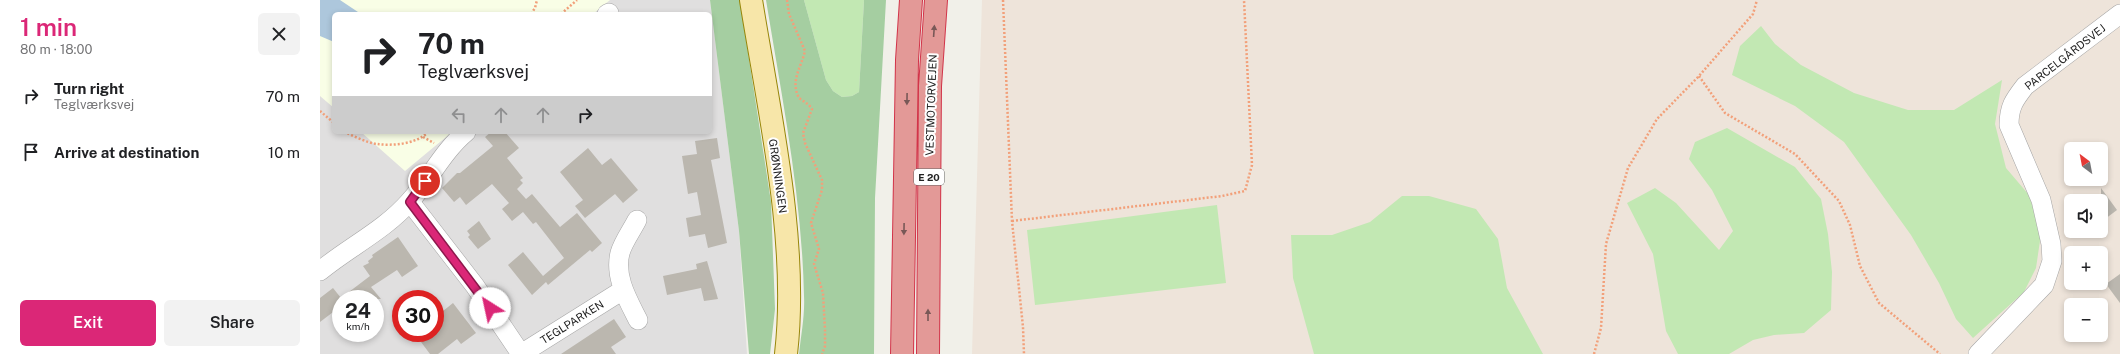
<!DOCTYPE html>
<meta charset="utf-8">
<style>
body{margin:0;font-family:"Public Sans",sans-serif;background:#f2f2f2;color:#202124;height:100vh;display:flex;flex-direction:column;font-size:15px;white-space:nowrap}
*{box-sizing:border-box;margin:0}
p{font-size:13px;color:#757577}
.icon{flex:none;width:22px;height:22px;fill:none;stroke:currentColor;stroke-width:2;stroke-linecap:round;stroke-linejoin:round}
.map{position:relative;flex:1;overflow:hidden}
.side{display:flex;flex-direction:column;background:#fff;width:320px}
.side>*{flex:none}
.banner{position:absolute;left:12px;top:12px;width:380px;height:122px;border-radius:6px;box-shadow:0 2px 6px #0003;background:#fff;color:#202124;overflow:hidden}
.needle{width:26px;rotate:328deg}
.fabs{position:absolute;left:1744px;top:142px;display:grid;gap:8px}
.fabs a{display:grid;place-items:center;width:44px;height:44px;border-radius:6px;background:#fff;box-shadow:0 2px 6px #0003;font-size:20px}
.speed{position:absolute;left:12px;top:290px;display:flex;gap:8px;font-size:20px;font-weight:700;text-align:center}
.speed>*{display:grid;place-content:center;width:52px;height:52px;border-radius:50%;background:#fff;box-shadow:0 2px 6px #0003;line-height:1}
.speed small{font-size:10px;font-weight:400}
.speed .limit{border:6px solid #d22;background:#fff;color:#111}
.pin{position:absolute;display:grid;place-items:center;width:34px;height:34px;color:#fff;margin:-17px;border:2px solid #fff;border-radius:50%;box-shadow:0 1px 4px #0007}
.me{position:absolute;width:44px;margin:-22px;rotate:325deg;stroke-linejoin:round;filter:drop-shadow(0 0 3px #0008)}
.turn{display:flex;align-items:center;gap:14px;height:84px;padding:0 20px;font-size:18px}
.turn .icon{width:52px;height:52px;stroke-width:2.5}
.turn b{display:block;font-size:28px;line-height:34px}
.lanes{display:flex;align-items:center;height:38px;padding:0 20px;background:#0003;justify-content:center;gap:20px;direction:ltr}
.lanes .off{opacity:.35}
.round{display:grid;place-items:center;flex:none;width:42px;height:42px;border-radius:6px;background:#f2f2f2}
.summary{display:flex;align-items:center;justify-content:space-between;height:68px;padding:0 20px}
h1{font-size:24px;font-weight:600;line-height:30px;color:#db2777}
.action{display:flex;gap:8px;margin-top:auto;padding:8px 20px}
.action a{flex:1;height:46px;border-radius:6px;background:#db2777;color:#fff;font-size:16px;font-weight:600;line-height:46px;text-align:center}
.action a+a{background:#f2f2f2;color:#202124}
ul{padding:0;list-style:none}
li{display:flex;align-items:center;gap:12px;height:56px;padding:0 20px}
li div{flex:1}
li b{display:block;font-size:15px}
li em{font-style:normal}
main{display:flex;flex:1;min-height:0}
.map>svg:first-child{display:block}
.residential{fill:#e0dfdf;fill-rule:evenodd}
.education{fill:#f9fee6}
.military{fill:#eee4da;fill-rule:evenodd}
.grass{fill:#c2e8b3}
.forest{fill:#a5cea1}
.water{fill:#adc7dc}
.building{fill:#bbb7af}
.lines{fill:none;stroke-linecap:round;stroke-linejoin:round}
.minor-casing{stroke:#a6a6a6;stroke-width:20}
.major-casing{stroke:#978609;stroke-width:24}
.highway-casing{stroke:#d23449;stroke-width:24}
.path{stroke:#f2a07a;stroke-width:2.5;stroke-dasharray:2 2;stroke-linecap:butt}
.minor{stroke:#fff;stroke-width:19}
.major{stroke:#f7e6a9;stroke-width:22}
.highway{stroke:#e39997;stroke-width:22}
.oneway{fill:#795857}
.route-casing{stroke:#8e194d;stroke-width:10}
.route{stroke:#db2777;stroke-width:7}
.labels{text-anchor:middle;stroke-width:4;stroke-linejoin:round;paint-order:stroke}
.shield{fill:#fff;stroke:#646464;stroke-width:1}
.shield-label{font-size:10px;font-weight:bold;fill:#222}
.street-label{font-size:11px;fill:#222;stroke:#fff}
</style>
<main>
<section class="side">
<div class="summary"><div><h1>1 min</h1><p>80 m · 18:00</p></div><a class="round"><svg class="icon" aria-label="close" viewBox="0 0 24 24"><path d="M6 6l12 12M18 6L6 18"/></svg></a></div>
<ul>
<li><svg class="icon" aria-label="right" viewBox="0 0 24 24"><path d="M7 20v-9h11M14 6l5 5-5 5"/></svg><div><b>Turn right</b><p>Teglværksvej</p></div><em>70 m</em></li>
<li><svg class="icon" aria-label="arrive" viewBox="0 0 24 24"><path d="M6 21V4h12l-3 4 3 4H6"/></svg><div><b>Arrive at destination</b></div><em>10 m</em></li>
</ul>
<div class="action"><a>Exit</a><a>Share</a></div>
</section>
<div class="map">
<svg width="1800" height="354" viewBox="0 0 1800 354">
<rect width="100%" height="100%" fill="#f1f0e9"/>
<path class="residential" d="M0 0H390L419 231 427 354H0ZM14 14H390V132H14ZM21 299H55V333H21ZM81 299H115V333H81Z"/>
<path class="education" d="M0 0H290L273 14H14V108L0 96Z
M41 132H132L85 171Z"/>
<path class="military" d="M662 0H1800V354H652ZM1751 149H1781V179H1751ZM1751 201H1781V231H1751ZM1751 253H1781V283H1751ZM1751 305H1781V335H1751Z"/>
<path class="grass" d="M484 0H544L539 92 532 96 522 97 513 91 506 80Z
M1441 26 1455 44 1481 65 1534 93 1588 110H1634L1682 80 1675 124 1686 168 1709 195 1721 234 1716 268 1704 292 1653 338 1636 319 1619 283 1591 235 1524 142 1475 106 1412 75 1420 46Z
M1407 128 1475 167 1501 199 1508 234 1512 272 1511 310 1484 333 1454 335 1433 340 1409 354H1358L1346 331 1333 254 1307 203 1335 188 1356 203 1399 250 1413 231 1392 190 1369 159 1375 142Z
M1082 196H1109L1156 209 1178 239 1187 288 1223 354H994L973 278 971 235H1012L1050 222Z
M897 205 906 283 715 305 707 230Z"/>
<path class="forest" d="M390 0H420L451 202 455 309 450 354H429L419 231Z
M446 0H484L506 80 513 91 522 97 532 96 539 92 544 0H566L555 198 554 354H479C481 335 485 315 484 296 482 197 462 98 446 0Z"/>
<path class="water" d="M0 0H20L41 14H14V42L0 36Z"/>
<path class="building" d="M171 132H185L199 148 187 158 203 178 200 180 203 183 197 189 206 199 212 194 240 227 257 213 282 243 272 252 270 250 228 285 226 282 212 295 188 265 203 252 223 276 244 258 216 222 213 224 203 212 192 221 182 209 189 203 172 184 146 205 140 197 134 202 122 188 137 173H140L173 146 165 137Z
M397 138 400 158 391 160 407 243 388 248 385 234 369 237 366 218 381 215 377 192 368 194 362 156 377 154 375 141Z
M268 148 282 165 291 158 318 190 303 203 295 194 265 218 255 206 263 200 240 172Z
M1781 188 1797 210 1781 222Z
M159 221 171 239 158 249 148 237 150 235 147 231Z
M78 237 98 266 82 277 77 270 51 287 61 299H21V306L0 322V298L13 288 21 298 50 276 43 266 49 263 48 261 53 257 52 255Z
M387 261 398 299 384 301 381 288 347 295 343 276 377 269 376 264Z
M1800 274V303L1786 284Z
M133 303 156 333 141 344 137 339 118 354H110L101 342 115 333V322L121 318 118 315Z
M294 319 306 337 291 347 296 354H241Z"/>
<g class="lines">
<defs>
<path id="minor" d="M287 14 289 13
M90 202 155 286 201 354
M317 220C312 230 303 242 300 253 294 277 308 300 318 320
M0 271C29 247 65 230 90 201 110 179 123 151 146 132
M201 354 303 290
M1658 354 1724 285 1732 261 1731 244 1721 200 1689 125C1689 107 1694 100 1705 86L1800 14"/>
<path id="major" d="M431 0C449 112 479 242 466 354"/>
<path id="highway" d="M582 354 587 60 591 0
M608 354 610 86 616 0"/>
</defs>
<use href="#minor" class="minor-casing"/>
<use href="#major" class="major-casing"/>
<use href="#highway" class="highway-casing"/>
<path class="path" d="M467 0 469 14 485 51C481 68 470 81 479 98L489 105 492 109 483 133 485 143 502 180V190L491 223 499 249 494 264 503 293 505 330V346L502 354
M683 0 692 221 703 327 704 354
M211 14 215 8 217 0
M241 14 257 0
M1379 76 1405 113 1475 154 1519 201 1530 225 1540 266 1559 303 1620 354
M0 111 14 123
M24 132C34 136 47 143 57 144 73 146 97 144 108 132
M103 137 114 143
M692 221 902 196 925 191 932 165 924 0
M1274 354 1281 328 1286 244 1308 168 1337 119 1379 76 1433 14 1437 0"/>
<use href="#minor" class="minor"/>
<use href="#major" class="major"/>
<use href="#highway" class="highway"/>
</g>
<defs><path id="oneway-solid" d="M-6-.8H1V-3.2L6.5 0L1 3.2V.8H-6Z"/></defs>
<g class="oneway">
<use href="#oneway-solid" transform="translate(614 31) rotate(-86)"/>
<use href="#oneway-solid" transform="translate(587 99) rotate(91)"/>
<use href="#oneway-solid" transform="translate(584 229) rotate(91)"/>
<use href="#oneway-solid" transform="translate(608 315) rotate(-90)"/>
</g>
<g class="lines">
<defs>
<path id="route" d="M105 181 90 202 170 308"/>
</defs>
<use href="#route" class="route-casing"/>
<use href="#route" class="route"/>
</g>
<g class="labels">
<rect class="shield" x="594" y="169" width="30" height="16" rx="3"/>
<g class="shield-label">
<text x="609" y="181">E 20</text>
</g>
<g class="street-label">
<text transform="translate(1745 57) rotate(-38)" y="4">PARCELGÅRDSVEJ</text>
<text transform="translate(611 105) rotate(-88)" y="4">VESTMOTORVEJEN</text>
<text transform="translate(458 176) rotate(82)" y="4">GRØNNINGEN</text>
<text transform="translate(252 322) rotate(-32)" y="4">TEGLPARKEN</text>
</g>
</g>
</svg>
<div class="fabs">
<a><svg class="needle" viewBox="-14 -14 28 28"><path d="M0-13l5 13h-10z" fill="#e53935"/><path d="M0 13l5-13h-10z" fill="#757577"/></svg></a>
<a><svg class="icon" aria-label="sound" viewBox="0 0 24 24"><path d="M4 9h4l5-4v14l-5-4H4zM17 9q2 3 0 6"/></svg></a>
<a>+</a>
<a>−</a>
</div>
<div class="speed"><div>24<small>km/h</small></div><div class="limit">30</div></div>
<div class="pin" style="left:105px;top:181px;background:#d93025"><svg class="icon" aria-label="arrive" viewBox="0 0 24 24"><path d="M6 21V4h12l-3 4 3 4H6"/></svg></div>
<svg class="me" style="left:170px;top:308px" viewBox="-20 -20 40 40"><circle r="19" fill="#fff"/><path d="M0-13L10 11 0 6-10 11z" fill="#db2777"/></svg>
<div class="banner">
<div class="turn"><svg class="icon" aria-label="right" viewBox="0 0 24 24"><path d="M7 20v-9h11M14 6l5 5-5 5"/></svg><div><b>70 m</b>Teglværksvej</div></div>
<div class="lanes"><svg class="icon off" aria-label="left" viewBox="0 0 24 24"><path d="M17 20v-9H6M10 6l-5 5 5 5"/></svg><svg class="icon off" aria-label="ahead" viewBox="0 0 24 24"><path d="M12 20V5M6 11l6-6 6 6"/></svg><svg class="icon off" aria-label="ahead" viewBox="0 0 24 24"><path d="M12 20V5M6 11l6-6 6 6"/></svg><svg class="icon" aria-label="right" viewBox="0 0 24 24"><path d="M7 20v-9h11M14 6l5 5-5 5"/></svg></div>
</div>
</div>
</main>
